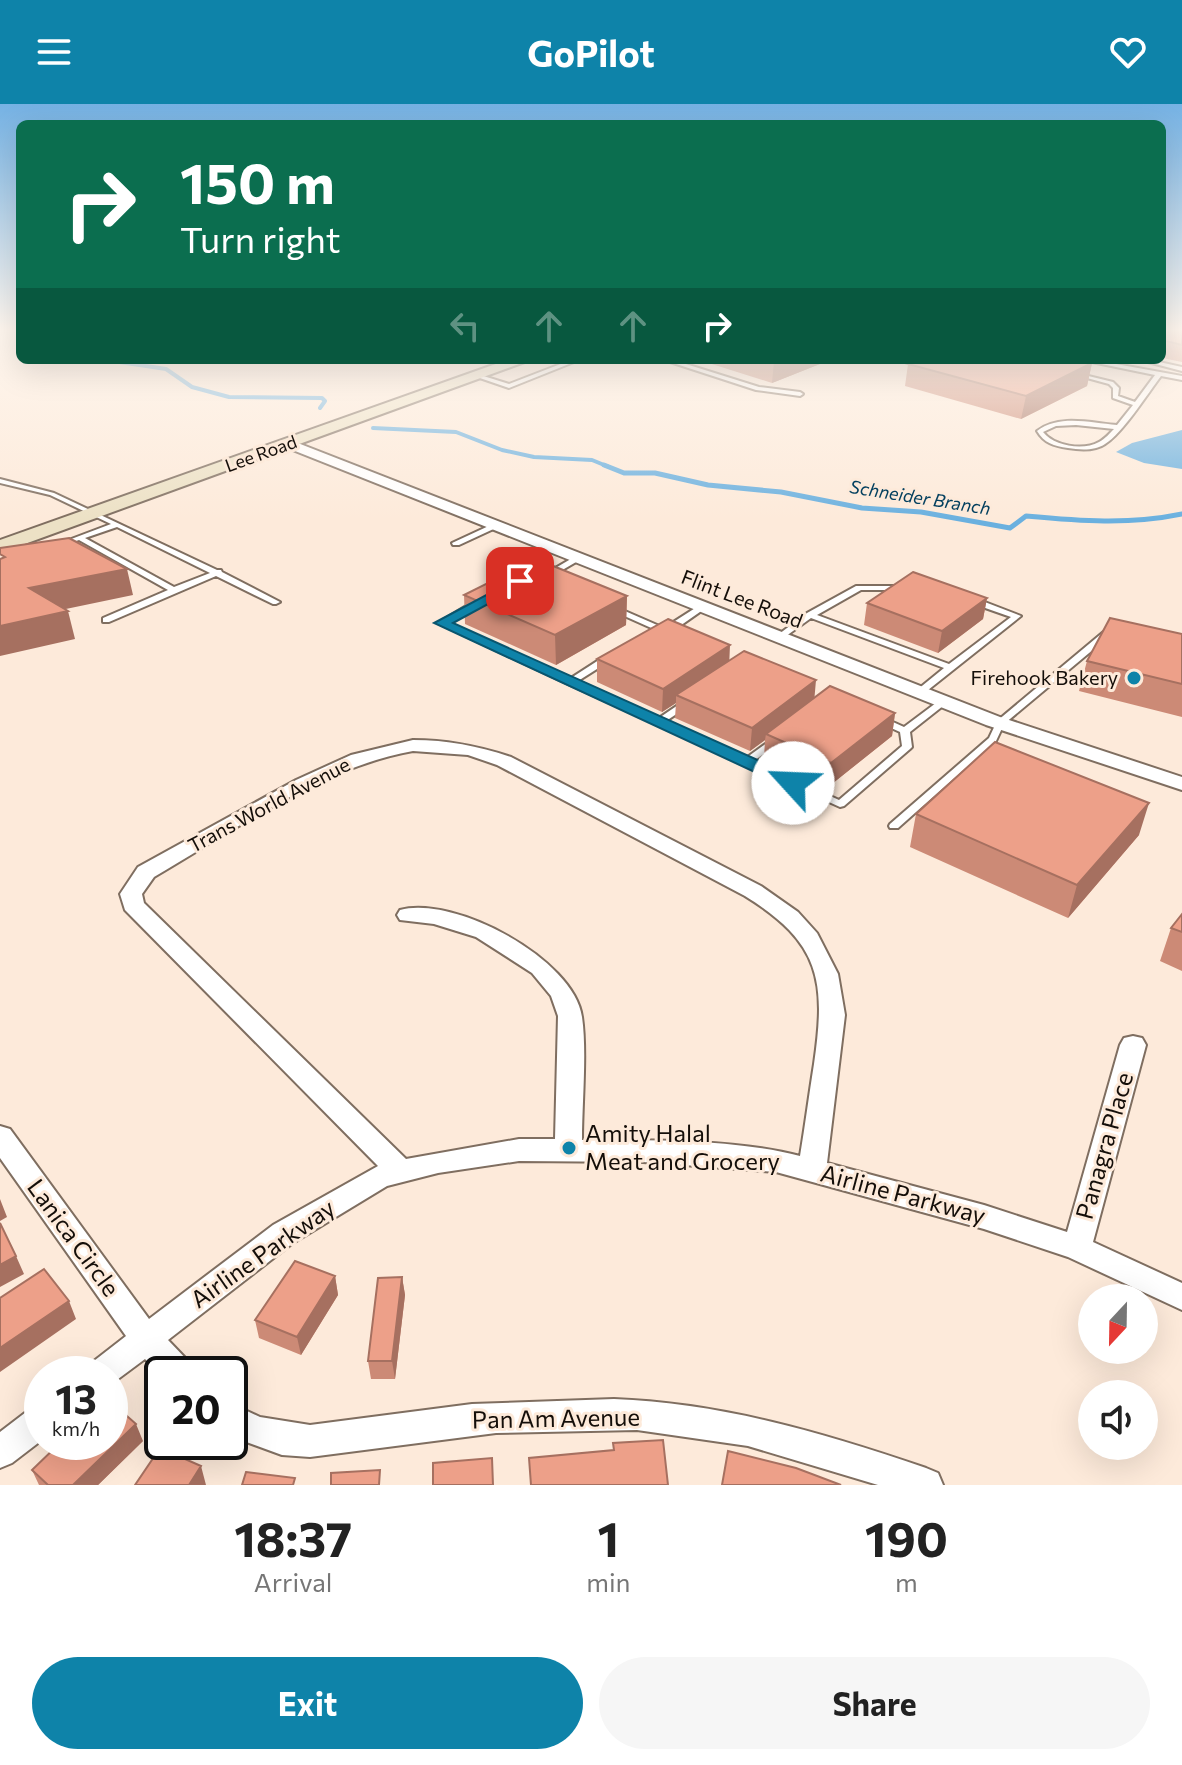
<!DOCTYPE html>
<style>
body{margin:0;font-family:Commissioner,sans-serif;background:#f6f6f6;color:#222;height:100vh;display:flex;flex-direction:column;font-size:30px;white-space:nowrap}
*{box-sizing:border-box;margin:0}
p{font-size:26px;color:#767676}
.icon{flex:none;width:44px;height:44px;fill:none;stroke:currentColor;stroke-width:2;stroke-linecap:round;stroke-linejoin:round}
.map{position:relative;height:1381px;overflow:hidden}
.details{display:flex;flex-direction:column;background:#fff;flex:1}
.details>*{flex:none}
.top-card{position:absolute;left:16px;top:16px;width:1150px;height:244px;border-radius:12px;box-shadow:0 8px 32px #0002;background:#0b6e4f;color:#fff;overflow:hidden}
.needle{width:52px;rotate:202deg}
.controls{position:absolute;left:1078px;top:1180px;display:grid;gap:16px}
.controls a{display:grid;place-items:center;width:80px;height:80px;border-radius:50%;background:#fff;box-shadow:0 8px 32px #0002;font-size:40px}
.speed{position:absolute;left:24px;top:1252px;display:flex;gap:16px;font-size:40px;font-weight:700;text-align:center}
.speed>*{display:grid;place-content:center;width:104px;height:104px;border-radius:50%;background:#fff;box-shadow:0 8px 32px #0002;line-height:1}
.speed small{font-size:20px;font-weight:400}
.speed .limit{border:4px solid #111;border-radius:12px;background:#fff;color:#111}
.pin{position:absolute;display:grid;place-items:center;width:68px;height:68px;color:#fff;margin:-34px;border-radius:16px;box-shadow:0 4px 12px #0006}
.me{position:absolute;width:88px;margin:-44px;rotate:295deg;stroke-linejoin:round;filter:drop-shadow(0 0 6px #0008)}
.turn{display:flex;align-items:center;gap:28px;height:168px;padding:0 32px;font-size:36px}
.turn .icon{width:104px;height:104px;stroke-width:2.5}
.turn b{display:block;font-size:56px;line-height:68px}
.lanes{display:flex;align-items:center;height:76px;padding:0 32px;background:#0003;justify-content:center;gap:40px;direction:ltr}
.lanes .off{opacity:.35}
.eta{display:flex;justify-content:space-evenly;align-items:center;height:136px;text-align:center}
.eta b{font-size:48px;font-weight:700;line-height:56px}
.cta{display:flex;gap:16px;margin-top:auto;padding:16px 32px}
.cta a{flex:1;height:92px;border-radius:48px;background:#0e83a9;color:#fff;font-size:32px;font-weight:700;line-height:92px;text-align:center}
.cta a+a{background:#f6f6f6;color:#222}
header{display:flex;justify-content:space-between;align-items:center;height:104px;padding:0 32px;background:#0e83a9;color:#fff;font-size:36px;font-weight:700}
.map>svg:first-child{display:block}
.water{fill:#6ab0df}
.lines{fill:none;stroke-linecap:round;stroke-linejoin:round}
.stream-far1{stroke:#6ab0df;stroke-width:4}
.stream{stroke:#6ab0df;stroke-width:5}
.lane-casing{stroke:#7f6e60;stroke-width:4}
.street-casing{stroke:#7f6e60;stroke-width:4}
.secondary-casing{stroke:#7f6e60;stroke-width:4}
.lane{fill:#fff;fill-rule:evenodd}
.street{fill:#fff;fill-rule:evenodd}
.secondary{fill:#ece1c5;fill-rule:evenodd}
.wall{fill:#cc8a76}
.shaded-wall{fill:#a67060}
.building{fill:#eda089;stroke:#a67060;stroke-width:2}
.route{fill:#0e83a9;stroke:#09556e;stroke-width:2}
.poi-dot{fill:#0e83a9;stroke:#fdeada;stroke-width:3}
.labels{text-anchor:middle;stroke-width:6;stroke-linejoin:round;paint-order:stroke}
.far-street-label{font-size:18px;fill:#140e09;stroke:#fdeada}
.far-water-label{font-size:18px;font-style:italic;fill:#04405f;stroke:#fdeada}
.street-label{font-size:20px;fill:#140e09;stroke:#fdeada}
.poi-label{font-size:20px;fill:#140e09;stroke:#fdeada;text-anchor:end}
.near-poi-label{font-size:24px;fill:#140e09;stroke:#fdeada;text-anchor:start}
.near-street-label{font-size:24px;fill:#140e09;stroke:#fdeada}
</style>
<header><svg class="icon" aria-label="menu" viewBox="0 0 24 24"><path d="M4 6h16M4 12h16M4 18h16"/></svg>GoPilot<svg class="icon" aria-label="heart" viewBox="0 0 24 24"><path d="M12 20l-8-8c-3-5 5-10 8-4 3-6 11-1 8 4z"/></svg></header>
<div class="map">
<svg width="1182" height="1381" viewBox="0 0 1182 1381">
<rect width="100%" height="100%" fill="#fdeada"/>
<path class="water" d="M1182 326V365L1144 359 1116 348 1132 339Z"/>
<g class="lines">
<path class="stream-far1" d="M106 256 166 265 192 283 229 293 322 294 325 297 320 304
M373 324 456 328 502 346 534 353 592 356 609 363"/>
<path class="stream" d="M604 361 624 369H655L708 381 781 388 862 404 921 408 1010 424 1026 412C1080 417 1129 421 1182 410"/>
<defs>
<path id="lane" d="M259 256H269L266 258Z
M571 256H579L509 284 474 272 477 270 509 280Z
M664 256H673L759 283 800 288 803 290 800 292 756 286Z
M1082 256H1094L1182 272V276L1161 272C1148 289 1122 330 1105 340 1095 347 1080 346 1068 344 1054 342 1044 339 1037 327 1059 310 1091 319 1117 321L1133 301 1113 294V284L1109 280 1076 271V269L1113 278 1119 284 1118 292 1135 298 1155 271ZM1076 321 1114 325C1110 329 1105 335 1099 338 1083 347 1054 342 1043 328L1056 322Z
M1140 256H1150L1182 263V267Z
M0 375 54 389 217 466H221L222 468 280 498 276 500H273L216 472 109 518H103V514L168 486 79 436 62 442 58 440 111 420 50 391 0 379ZM117 423 210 469 174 483 85 434Z
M493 420 500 422 459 441H453L452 439Z
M576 452H579L583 454 552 472H549L545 470Z
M856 482H903L907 484 903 486H861L817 511 949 560 1011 513 971 499V495H977L1021 512 923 590 920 591 916 588 917 586 944 564 811 514 782 535H776L775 533 807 509Z
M473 498H479L480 500 448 519 571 574 602 554H608L609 556 608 558 578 577 659 614 684 597H690L692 599 690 601 666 617 746 654 771 636H777L779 638 777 640 754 657 839 696 902 642 900 628 878 618 876 616 878 614H884L904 623 940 596H946L948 598 910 628 912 643 910 645 844 702 840 703 568 580 438 519Z
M700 501H706L707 503 667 531 611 506 615 504H618L664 524Z
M1110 524 1113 525V529L1004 620 996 637 898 724H890L889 722 890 720 989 634 997 617 1107 525Z"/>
<path id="street" d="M290 336 1000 613 1182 673V686L986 621 285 343 284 340Z
M413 636C448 636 478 642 511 653L761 782 798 808 817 829 838 870 845 911 827 1059 984 1101 1067 1128 1120 941 1124 934 1133 932 1142 934 1146 941 1093 1138 1182 1179V1206L1068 1153 984 1125 776 1068 643 1058 519 1057 438 1069 387 1082 293 1139 168 1236 191 1260 196 1270H162V1273L145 1255 110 1281V1270H85L90 1260 126 1232 0 1054V1022L10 1025 149 1215 273 1121 378 1062 125 806 120 790 138 763 296 676 351 651ZM413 647 468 651 497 661 745 792C821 839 826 877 814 960 809 991 805 1022 800 1052 735 1035 650 1036 582 1036 582 1000 587 947 582 913 574 855 454 791 400 806L397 811 400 816 434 820 476 833 532 869 551 892 558 912 555 1035H519L406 1055 144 799 142 790 154 773C233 727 322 663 413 647Z
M614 1295C722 1299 824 1329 926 1364L938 1369 943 1381H878L748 1342 637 1326 496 1329 310 1353 282 1351 230 1332V1299L260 1313 310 1321 472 1300Z
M42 1300V1336L12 1359 0 1364V1328L30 1305Z"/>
<path id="secondary" d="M507 256H530L0 449V436Z"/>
</defs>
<use href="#lane" class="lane-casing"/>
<use href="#street" class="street-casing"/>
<use href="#secondary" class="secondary-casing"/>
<use href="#lane" class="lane"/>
<use href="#street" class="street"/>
<use href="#secondary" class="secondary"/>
</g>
<path class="wall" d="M1182 224V258L1162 254V226Z
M699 256H830L772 279Z
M1092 259 1087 282 1021 315 905 282 908 260Z
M464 491 627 492 626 521 556 561 465 520Z
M987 494 983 515 938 549 864 521 867 499Z
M1182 530V613L1079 587 1087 557Z
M597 555 729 556 814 594 895 609 892 632 828 683 764 653 765 636 750 647 675 614 676 599 662 608 597 578Z
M916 710 1139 731 1068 814 910 743Z
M1182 810V867L1160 857 1171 824Z
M335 1172 338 1191 301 1251 259 1234 255 1216Z
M402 1173 405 1191 395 1275H371L368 1257Z
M143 1337 98 1381H39L32 1366Z"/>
<path class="shaded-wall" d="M775 256H830L772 279 774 257Z
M1092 259 1087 282 1021 315 1026 292Z
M127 465 133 491 37 511 29 484Z
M627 492 626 521 556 561 555 531Z
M987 494 983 515 938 549 942 527Z
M68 507 75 535 0 552V522Z
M730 541 729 564 676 591V599L662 608 663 585Z
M816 576 814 599 766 630 765 636 750 647 752 624Z
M895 609 892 632 828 683 831 659Z
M1149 699 1139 731 1068 814 1077 781Z
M0 1095 7 1113 0 1117Z
M16 1152 24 1170 0 1183V1161Z
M335 1172 338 1191 301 1251 297 1233Z
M402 1173 405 1191 395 1275 392 1257Z
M69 1197 76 1215 0 1268V1244Z
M136 1320 143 1337 98 1381H73Z
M201 1362 206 1381H189Z"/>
<path class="building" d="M1167 224H1182V241L1162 236V226Z
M917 256H1078L1092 259 1026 292 908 260Z
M69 434 127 465 29 484 68 507 0 522V455L5 453 0 450V444Z
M536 455 627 492 555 531 464 491Z
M913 468 987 494 942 527 867 499Z
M1110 514 1182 530V580L1087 557Z
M668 515 730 541 663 585 597 555Z
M744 547 816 576 752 624 676 591Z
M830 582 895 609 831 659 766 630Z
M995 638 1149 699 1077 781 916 710Z
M1182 810V828L1171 824Z
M0 1119 16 1152 0 1161Z
M295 1157 335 1172 297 1233 255 1216Z
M44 1165 69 1197 0 1244V1194Z
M402 1173 392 1257H368L378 1174Z
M110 1297 136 1320 73 1381H48L32 1366 61 1338H110Z
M663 1336 668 1381H531L529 1354 614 1346 613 1339Z
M160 1344 201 1362 189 1381H135Z
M728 1347 796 1364 841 1381H722Z
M492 1354 493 1381H433V1359Z
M380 1366 379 1381H331V1369Z
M246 1368 295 1374 293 1381H242Z"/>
<linearGradient id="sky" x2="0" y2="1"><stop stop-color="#75b2e4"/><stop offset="0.54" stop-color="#fef6ee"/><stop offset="1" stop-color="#fef6ee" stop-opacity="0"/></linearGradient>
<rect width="1182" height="417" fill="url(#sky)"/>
<path class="route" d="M520 473 525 474V480L453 519 800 675 802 679 800 683H787L434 519Z"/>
<g class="poi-dot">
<circle cx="1134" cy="574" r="8"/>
<circle cx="569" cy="1044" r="8"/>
</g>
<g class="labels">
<g class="far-street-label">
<text transform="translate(261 350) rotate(-20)" y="6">Lee Road</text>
</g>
<g class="far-water-label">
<text transform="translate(920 394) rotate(9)" y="6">Schneider Branch</text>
</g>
<g class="street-label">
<text transform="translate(742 495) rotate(21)" y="7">Flint Lee Road</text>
<text transform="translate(269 701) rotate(-28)" y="7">Trans World Avenue</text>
</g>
<g class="poi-label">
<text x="1118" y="581">Firehook Bakery</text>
</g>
<g class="near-poi-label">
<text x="585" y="1038">Amity Halal<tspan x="585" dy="28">Meat and Grocery</tspan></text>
</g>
<g class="near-street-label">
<text transform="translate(1105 1042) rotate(-74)" y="8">Panagra Place</text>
<text transform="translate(903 1091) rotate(15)" y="8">Airline Parkway</text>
<text transform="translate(73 1134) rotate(54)" y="8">Lanica Circle</text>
<text transform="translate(263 1150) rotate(-35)" y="8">Airline Parkway</text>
<text transform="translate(556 1315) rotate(-1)" y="8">Pan Am Avenue</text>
</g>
</g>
</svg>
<div class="controls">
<a><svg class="needle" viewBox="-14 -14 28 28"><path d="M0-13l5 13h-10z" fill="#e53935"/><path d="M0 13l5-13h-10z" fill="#767676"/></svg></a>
<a><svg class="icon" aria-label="sound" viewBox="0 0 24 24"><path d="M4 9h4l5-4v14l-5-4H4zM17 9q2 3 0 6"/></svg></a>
</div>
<div class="speed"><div>13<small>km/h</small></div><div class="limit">20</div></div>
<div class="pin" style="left:520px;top:477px;background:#d93025"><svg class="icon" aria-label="arrive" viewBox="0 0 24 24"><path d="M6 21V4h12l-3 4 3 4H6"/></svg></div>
<svg class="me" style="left:793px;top:679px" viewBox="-20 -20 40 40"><circle r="19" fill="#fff"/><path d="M0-13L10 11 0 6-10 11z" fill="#0e83a9"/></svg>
<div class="top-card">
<div class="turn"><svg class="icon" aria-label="right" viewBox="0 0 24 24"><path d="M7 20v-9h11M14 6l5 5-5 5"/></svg><div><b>150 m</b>Turn right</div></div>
<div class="lanes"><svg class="icon off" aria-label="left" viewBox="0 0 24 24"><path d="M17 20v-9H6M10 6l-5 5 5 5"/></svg><svg class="icon off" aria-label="ahead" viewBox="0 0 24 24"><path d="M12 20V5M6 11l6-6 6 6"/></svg><svg class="icon off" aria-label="ahead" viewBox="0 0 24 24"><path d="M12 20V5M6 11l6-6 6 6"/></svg><svg class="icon" aria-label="right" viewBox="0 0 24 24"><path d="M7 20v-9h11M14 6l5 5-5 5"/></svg></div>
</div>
</div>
<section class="details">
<div class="eta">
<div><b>18:37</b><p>Arrival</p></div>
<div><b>1</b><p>min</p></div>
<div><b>190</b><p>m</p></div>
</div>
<div class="cta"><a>Exit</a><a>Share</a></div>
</section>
